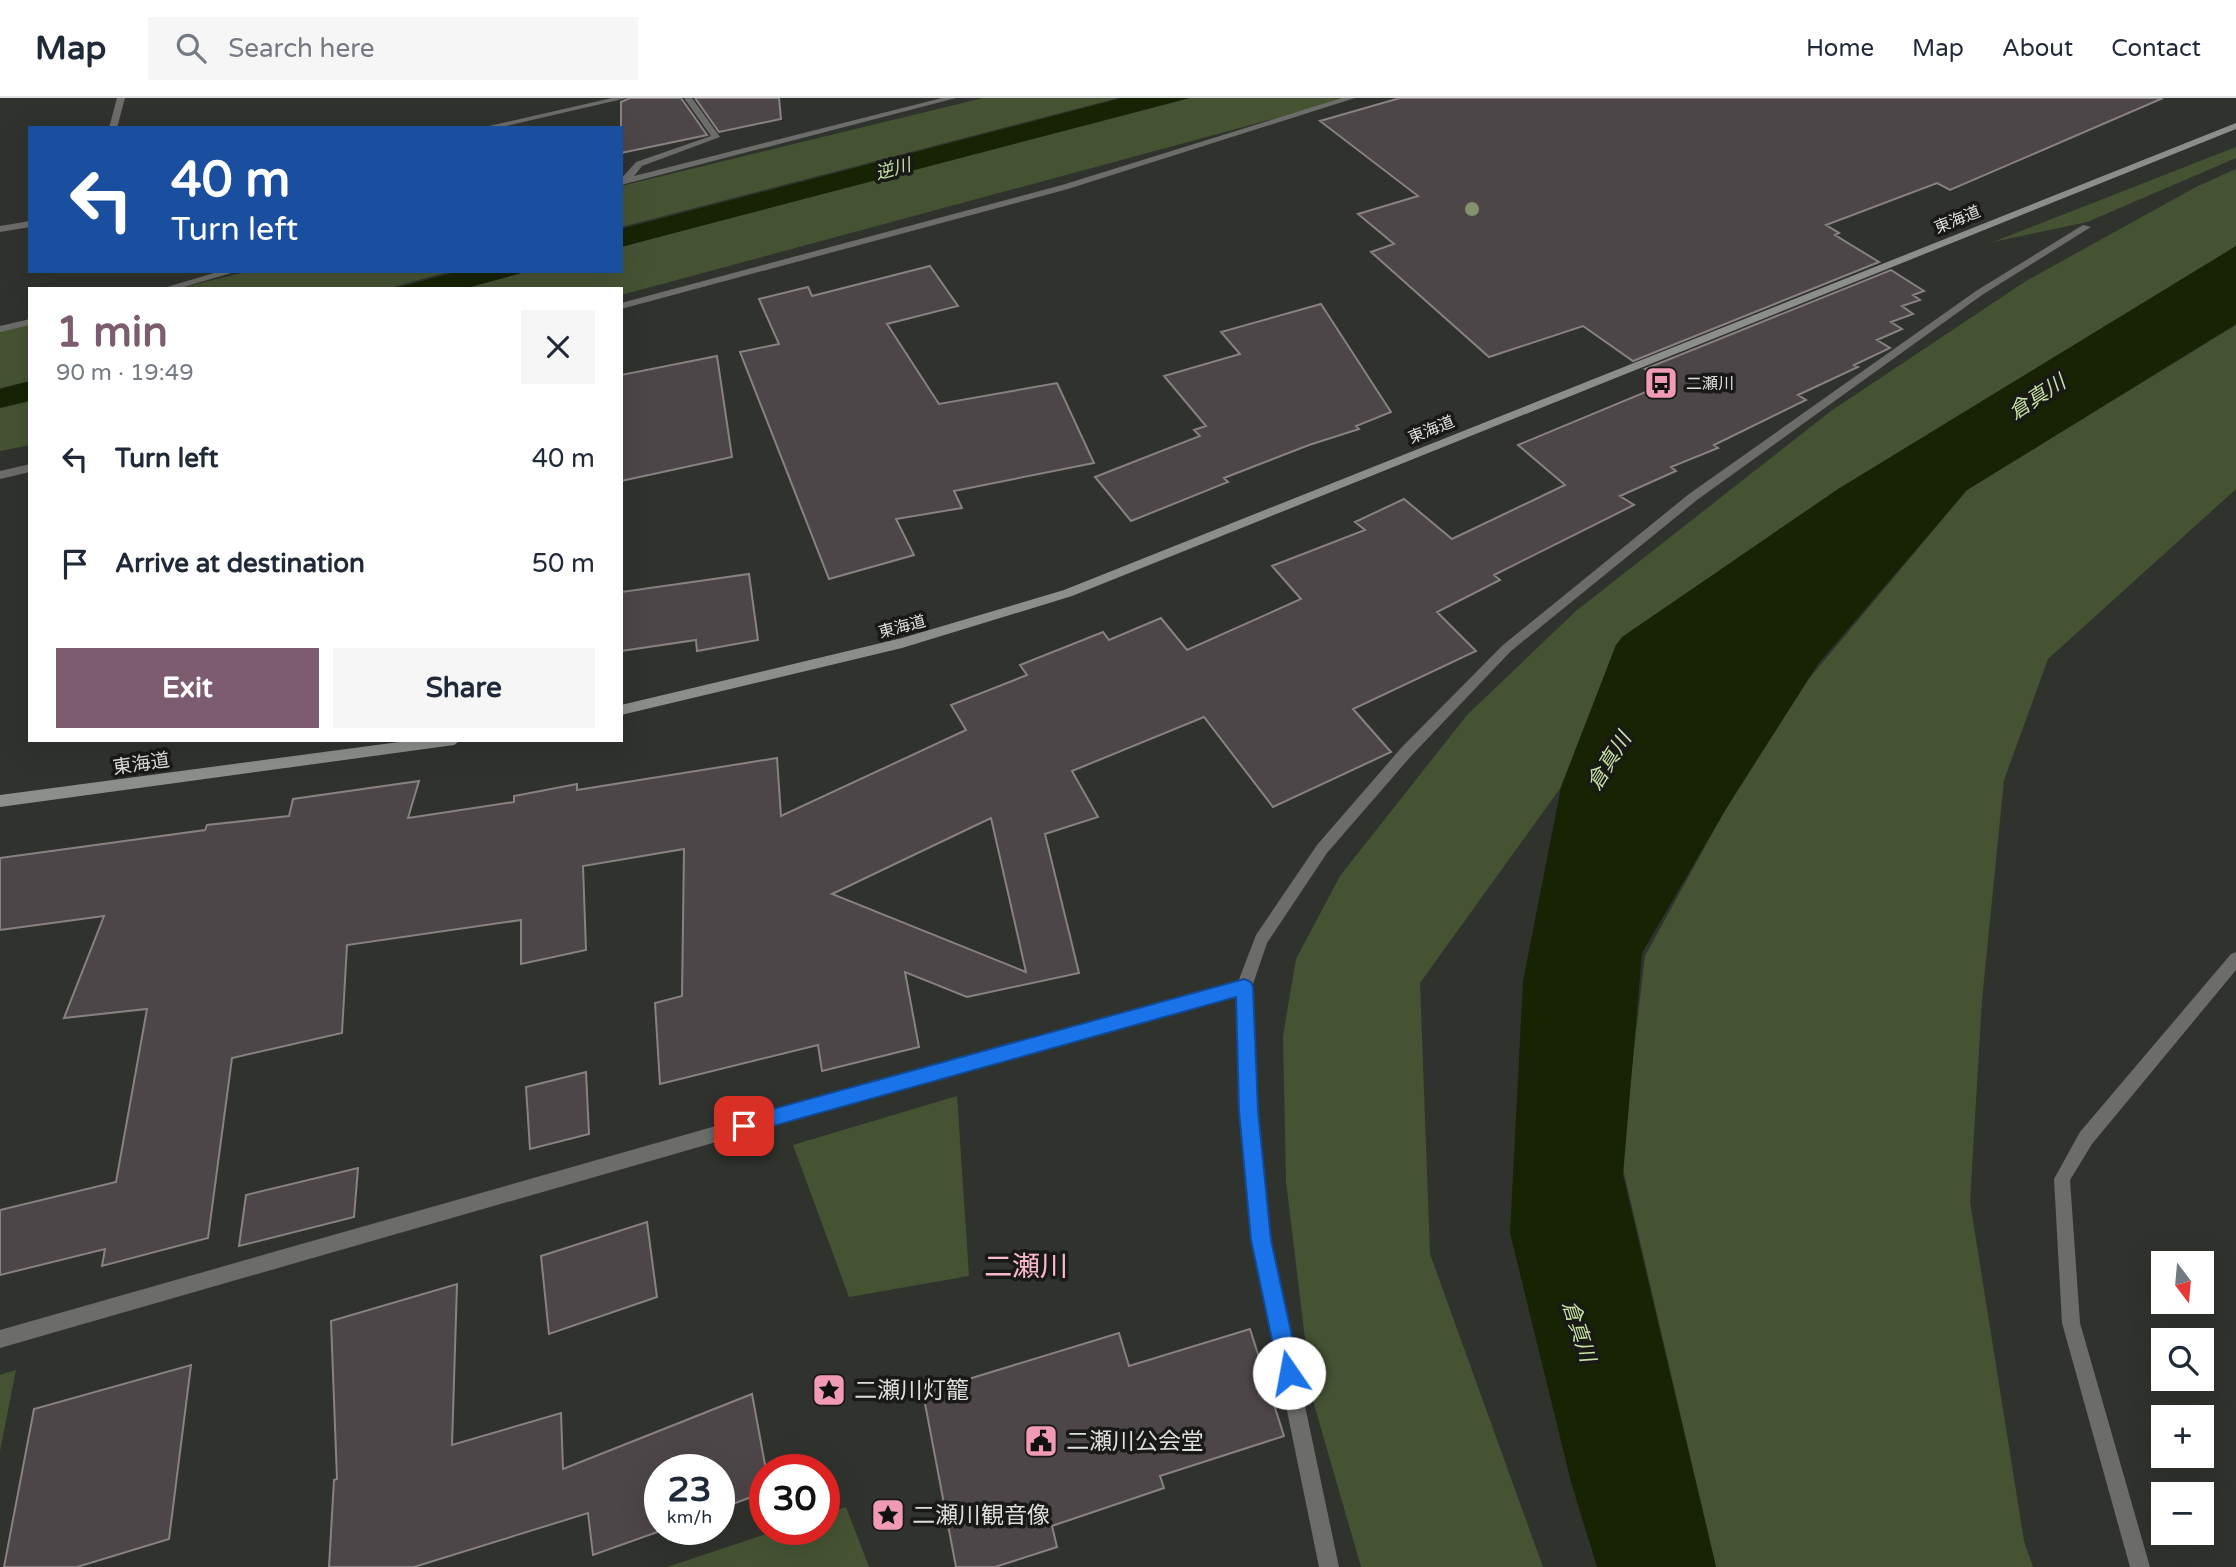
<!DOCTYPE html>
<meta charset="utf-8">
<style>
body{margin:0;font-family:"Varela Round","Noto Sans JP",sans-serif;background:#f6f6f7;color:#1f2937;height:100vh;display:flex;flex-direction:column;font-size:26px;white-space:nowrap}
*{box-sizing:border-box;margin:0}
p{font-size:23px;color:#747a83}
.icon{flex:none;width:38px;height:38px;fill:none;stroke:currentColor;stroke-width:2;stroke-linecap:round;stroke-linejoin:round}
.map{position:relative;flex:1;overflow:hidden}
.drawer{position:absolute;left:28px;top:189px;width:595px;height:455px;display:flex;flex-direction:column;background:#fff;border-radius:0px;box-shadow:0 7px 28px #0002}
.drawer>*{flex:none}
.guide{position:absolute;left:28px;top:28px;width:595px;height:147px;border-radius:0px;box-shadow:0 7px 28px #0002;background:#1a4fa0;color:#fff;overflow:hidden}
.needle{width:46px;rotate:164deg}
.buttons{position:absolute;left:2151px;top:1153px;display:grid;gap:14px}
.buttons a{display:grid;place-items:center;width:63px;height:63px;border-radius:0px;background:#fff;box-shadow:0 7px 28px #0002;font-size:35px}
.speed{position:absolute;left:644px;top:1356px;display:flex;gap:14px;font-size:35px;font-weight:700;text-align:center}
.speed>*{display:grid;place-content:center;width:91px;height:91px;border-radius:50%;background:#fff;box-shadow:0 7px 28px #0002;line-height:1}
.speed small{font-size:18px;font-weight:400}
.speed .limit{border:10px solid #d22;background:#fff;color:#111}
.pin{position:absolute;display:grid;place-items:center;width:60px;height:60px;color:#fff;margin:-30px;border-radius:14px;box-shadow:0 4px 10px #0006}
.me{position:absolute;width:77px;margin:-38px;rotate:348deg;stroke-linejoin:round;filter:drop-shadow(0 0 5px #0008)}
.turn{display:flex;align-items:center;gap:24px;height:147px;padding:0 28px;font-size:32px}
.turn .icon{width:91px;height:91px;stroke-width:2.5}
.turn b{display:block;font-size:49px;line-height:60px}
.round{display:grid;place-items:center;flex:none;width:74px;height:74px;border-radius:0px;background:#f6f6f7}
.head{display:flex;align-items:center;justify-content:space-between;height:119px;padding:0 28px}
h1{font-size:42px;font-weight:700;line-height:52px;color:#7d5c6f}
.cta{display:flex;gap:14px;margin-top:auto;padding:14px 28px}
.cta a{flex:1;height:80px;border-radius:0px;background:#7d5c6f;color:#fff;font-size:28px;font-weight:700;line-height:80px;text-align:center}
.cta a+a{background:#f6f6f7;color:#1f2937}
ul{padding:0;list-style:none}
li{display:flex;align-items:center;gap:21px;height:105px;padding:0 28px}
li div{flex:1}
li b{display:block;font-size:26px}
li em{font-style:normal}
header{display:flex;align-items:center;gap:42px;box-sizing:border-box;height:98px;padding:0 35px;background:#fff;border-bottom:2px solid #e0e1e3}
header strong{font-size:33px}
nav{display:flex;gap:38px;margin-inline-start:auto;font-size:24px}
.search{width:490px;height:63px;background:#f6f6f7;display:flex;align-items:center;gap:18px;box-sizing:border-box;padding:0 24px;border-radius:0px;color:#747a83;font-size:26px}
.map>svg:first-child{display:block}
.green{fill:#465333}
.water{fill:#182304}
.building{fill:#4d4648;stroke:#898082;stroke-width:2;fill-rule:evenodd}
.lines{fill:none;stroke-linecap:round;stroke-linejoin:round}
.street{fill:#6c6d6a;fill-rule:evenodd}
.secondary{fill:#8c8e8a;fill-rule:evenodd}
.tree{fill:#83926e}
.route{fill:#1a73e8;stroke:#114b97;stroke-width:2}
.labels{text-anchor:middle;stroke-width:7;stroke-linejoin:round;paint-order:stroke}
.far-street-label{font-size:16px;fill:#dddedb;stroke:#191a17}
.far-poi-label{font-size:16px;fill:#dddedb;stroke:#191a17;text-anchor:start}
.far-water-label{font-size:18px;font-style:italic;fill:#c6dfa3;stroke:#191a17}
.street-label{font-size:19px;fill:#dddedb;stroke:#191a17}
.water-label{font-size:21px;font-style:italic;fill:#c6dfa3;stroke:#191a17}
.near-poi-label{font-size:23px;fill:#dddedb;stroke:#191a17;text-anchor:start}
.near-quarter-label{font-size:28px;fill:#fbb9cb;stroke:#191a17}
</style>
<header>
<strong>Map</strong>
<div class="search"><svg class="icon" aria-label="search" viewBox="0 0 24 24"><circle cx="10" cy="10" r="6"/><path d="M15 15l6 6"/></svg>Search here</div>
<nav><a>Home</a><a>Map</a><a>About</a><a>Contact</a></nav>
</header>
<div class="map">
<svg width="2236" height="1469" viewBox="0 0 2236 1469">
<rect width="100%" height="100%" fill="#30332d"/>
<path class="green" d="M983 0H1118L621 129V88Z
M1174 0H1351L621 197V191H460L528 173H621V149Z
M2236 49V60L2087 124 1993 144Z
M2236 71V148L1616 547 1561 689 1420 885 1430 1156 1543 1469H1361L1312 1299 1286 1083 1283 938 1296 861 1340 778 1467 617 1576 513 1831 313 2026 183 2196 89Z
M250 173H452L386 191H176Z
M30 226V283L0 290V233Z
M2236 227V391L2048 561 2004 682 1982 902 1970 1104 2024 1443 2033 1469H1716L1621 1062 1645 858 1723 716 1808 582 1967 392Z
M30 302V347L0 353V310Z
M957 998 969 1178 849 1199 793 1047Z
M16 1272 0 1353V1277Z
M846 1409 869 1469H667L778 1432H824V1416Z"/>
<path class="water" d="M1122 0H1190L621 149V131Z
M2236 148V226L1967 392 1818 566 1730 704 1642 855 1623 1077 1716 1469H1597L1571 1384 1510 1135 1523 883 1561 689 1616 547 1622 539 1838 391Z
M460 173H529L463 191H392Z
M30 283V303L0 310V291Z"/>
<path class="building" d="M630 0H681L707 37 621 55V4Z
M695 0H779L781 21 719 34Z
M1400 0H2163L1950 92 1937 85 1826 127 1839 135 1835 137 1879 164 1633 263 1583 228 1489 259 1371 154 1394 146 1358 116 1418 98 1320 23Z
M930 168 958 208 887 226 939 306 1057 285 1094 365 954 393 962 410 896 421 914 457 829 481 740 254 779 246 759 201 808 189 812 198Z
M1891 172 1924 193 1913 197 1920 202 1902 208 1913 216 1891 224 1902 231 1877 242 1890 250 1854 267 1858 269 1798 297 1806 302 1714 347 1718 350 1671 369 1676 373 1620 398 1634 407 1494 477 1500 482 1437 514 1476 553 1353 611 1391 654 1273 709 1204 619 1072 673 1098 719 1045 736 1079 875 967 899 905 874 919 949 822 973 818 947 660 986 655 905 682 898 684 751 583 768 586 852 521 866V822L347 847 342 935 232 960 208 1140 102 1168 105 1151 0 1177V1112L116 1084 147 911 64 920 104 818 0 832V760L205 732 207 727 289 718 293 701 419 683 408 720 514 704V698L577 686V692L777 660 781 718 966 632 951 607 1027 577 1020 567 1103 534 1109 542 1161 520 1187 552 1301 501 1272 468 1365 432 1355 424 1404 401 1452 441 1565 387 1518 347 1665 286 1645 271ZM991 720 1026 874 832 796Z
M1321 206 1391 314 1356 328 1359 331 1309 347 1224 380 1228 384 1131 423 1095 379 1200 338 1194 332 1206 328 1164 278 1240 256 1221 234Z
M717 258 732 359 621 383V277Z
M749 476 758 542 697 553 696 542 621 553V494Z
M586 974 589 1036 530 1051 526 989Z
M358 1070 354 1119 239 1148 246 1097Z
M647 1124 657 1199 549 1236 541 1158Z
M457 1186 452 1347 561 1315 563 1371 752 1296 766 1372 765 1394 719 1411V1372H660V1432H663L593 1457 588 1415 414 1469H329L334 1382 337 1381 331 1223Z
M1250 1231 1284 1338 1160 1378 1164 1390 1052 1428 1057 1449 995 1469H956L923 1295 1119 1235 1129 1268Z
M191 1267 169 1441 77 1469H4L34 1311Z"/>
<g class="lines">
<path class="street" d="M117 0H125L117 30H109Z
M612 0H627L497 30H480Z
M684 0H692L720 39 642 68 634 78 942 0H956L621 87V81L636 64 711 38Z
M1342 0H1355L1068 91 621 211V205L1062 87Z
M30 123V129L0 134V128Z
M2083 127 2091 129 1982 197 1697 402 1511 553 1412 657 1327 755 1267 845 1252 889 1256 1013 1270 1142 1339 1469H1319L1252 1142 1240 1013 1237 898 744 1036 0 1250V1232L744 1020 1238 884 1256 837 1317 747 1402 649 1503 547 1689 396 1976 193Z
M221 173H238L177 191H160Z
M30 221V227L0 234V228Z
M30 366V374L0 381V373Z
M2236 854V872L2092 1046 2070 1082 2080 1225 2150 1469H2130L2062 1225 2054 1081 2080 1034 2231 856Z"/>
<path class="secondary" d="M2236 25V31L1072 498 902 550 621 617V607L902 540 1064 492Z
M414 642H461L454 647 0 709V697Z"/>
</g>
<circle class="tree" cx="1472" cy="111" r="7"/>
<path class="route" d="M1244 881 1251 884 1253 889 1258 1013 1271 1142 1300 1275 1297 1282 1289 1285 1282 1282 1279 1275 1251 1142 1239 1013 1236 899 744 1036 738 1034 735 1028 738 1021 744 1019Z"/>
<defs>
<symbol id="bus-square" viewBox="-11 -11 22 22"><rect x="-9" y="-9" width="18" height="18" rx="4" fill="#f19ab4" stroke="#191a17"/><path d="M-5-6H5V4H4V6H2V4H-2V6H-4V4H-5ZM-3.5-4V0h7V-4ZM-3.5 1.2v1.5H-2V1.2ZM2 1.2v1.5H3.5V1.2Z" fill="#111"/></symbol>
<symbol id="sight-square" viewBox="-11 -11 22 22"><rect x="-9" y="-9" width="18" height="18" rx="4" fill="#f19ab4" stroke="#191a17"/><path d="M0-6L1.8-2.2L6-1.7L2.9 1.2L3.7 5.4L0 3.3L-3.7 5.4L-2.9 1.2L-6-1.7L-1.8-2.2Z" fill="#111"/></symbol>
<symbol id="civic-square" viewBox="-11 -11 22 22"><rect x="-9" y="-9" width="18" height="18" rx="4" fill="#f19ab4" stroke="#191a17"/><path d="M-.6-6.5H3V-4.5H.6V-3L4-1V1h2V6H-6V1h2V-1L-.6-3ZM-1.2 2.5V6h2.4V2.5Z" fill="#111"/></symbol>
</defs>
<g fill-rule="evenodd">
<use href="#bus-square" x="1642" y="266" width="38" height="38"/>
<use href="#sight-square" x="810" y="1273" width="38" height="38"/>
<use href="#civic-square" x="1022" y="1324" width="38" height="38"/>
<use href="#sight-square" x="869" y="1398" width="38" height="38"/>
</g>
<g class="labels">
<g class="far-street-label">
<text transform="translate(1957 121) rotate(-22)" y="6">東海道</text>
<text transform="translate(1431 331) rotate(-22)" y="6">東海道</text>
<text transform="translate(902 528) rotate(-15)" y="6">東海道</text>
</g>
<g class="far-poi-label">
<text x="1686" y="291">二瀬川</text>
</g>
<g class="far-water-label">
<text transform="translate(893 71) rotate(-15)" y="6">逆川</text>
</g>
<g class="street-label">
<text transform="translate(141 665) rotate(-8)" y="7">東海道</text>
</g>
<g class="water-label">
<text transform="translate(2037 299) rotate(-33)" y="7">倉真川</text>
<text transform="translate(1609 663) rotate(-58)" y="7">倉真川</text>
<text transform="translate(1579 1233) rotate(72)" y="7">倉真川</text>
</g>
<g class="near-poi-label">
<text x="854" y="1300">二瀬川灯籠</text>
<text x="1066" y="1351">二瀬川公会堂</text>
<text x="912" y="1425">二瀬川観音像</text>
</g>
<g class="near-quarter-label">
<text x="1026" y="1178">二瀬川</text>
</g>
</g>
</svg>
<div class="buttons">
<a><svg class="needle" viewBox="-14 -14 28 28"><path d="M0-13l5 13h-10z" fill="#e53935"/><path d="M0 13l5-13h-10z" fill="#747a83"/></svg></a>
<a><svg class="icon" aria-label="search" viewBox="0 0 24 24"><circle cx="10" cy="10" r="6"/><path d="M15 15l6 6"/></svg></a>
<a>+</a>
<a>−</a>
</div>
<div class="speed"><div>23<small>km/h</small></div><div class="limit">30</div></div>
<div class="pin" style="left:744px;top:1028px;background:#d93025"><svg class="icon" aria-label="arrive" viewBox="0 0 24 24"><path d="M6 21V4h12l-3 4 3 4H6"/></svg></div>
<svg class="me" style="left:1289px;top:1275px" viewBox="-20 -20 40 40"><circle r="19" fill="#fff"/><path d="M0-13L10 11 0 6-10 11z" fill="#1a73e8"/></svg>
<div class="guide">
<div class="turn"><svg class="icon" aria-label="left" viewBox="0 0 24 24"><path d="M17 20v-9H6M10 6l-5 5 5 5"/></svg><div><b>40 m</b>Turn left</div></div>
</div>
<section class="drawer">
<div class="head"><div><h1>1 min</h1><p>90 m · 19:49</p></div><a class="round"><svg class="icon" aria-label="close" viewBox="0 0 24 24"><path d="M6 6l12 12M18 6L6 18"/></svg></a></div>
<ul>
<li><svg class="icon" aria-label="left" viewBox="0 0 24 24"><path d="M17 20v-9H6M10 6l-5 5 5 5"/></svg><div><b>Turn left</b></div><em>40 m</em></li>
<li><svg class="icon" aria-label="arrive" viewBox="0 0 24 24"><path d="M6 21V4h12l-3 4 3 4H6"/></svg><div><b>Arrive at destination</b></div><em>50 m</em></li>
</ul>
<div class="cta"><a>Exit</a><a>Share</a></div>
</section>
</div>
